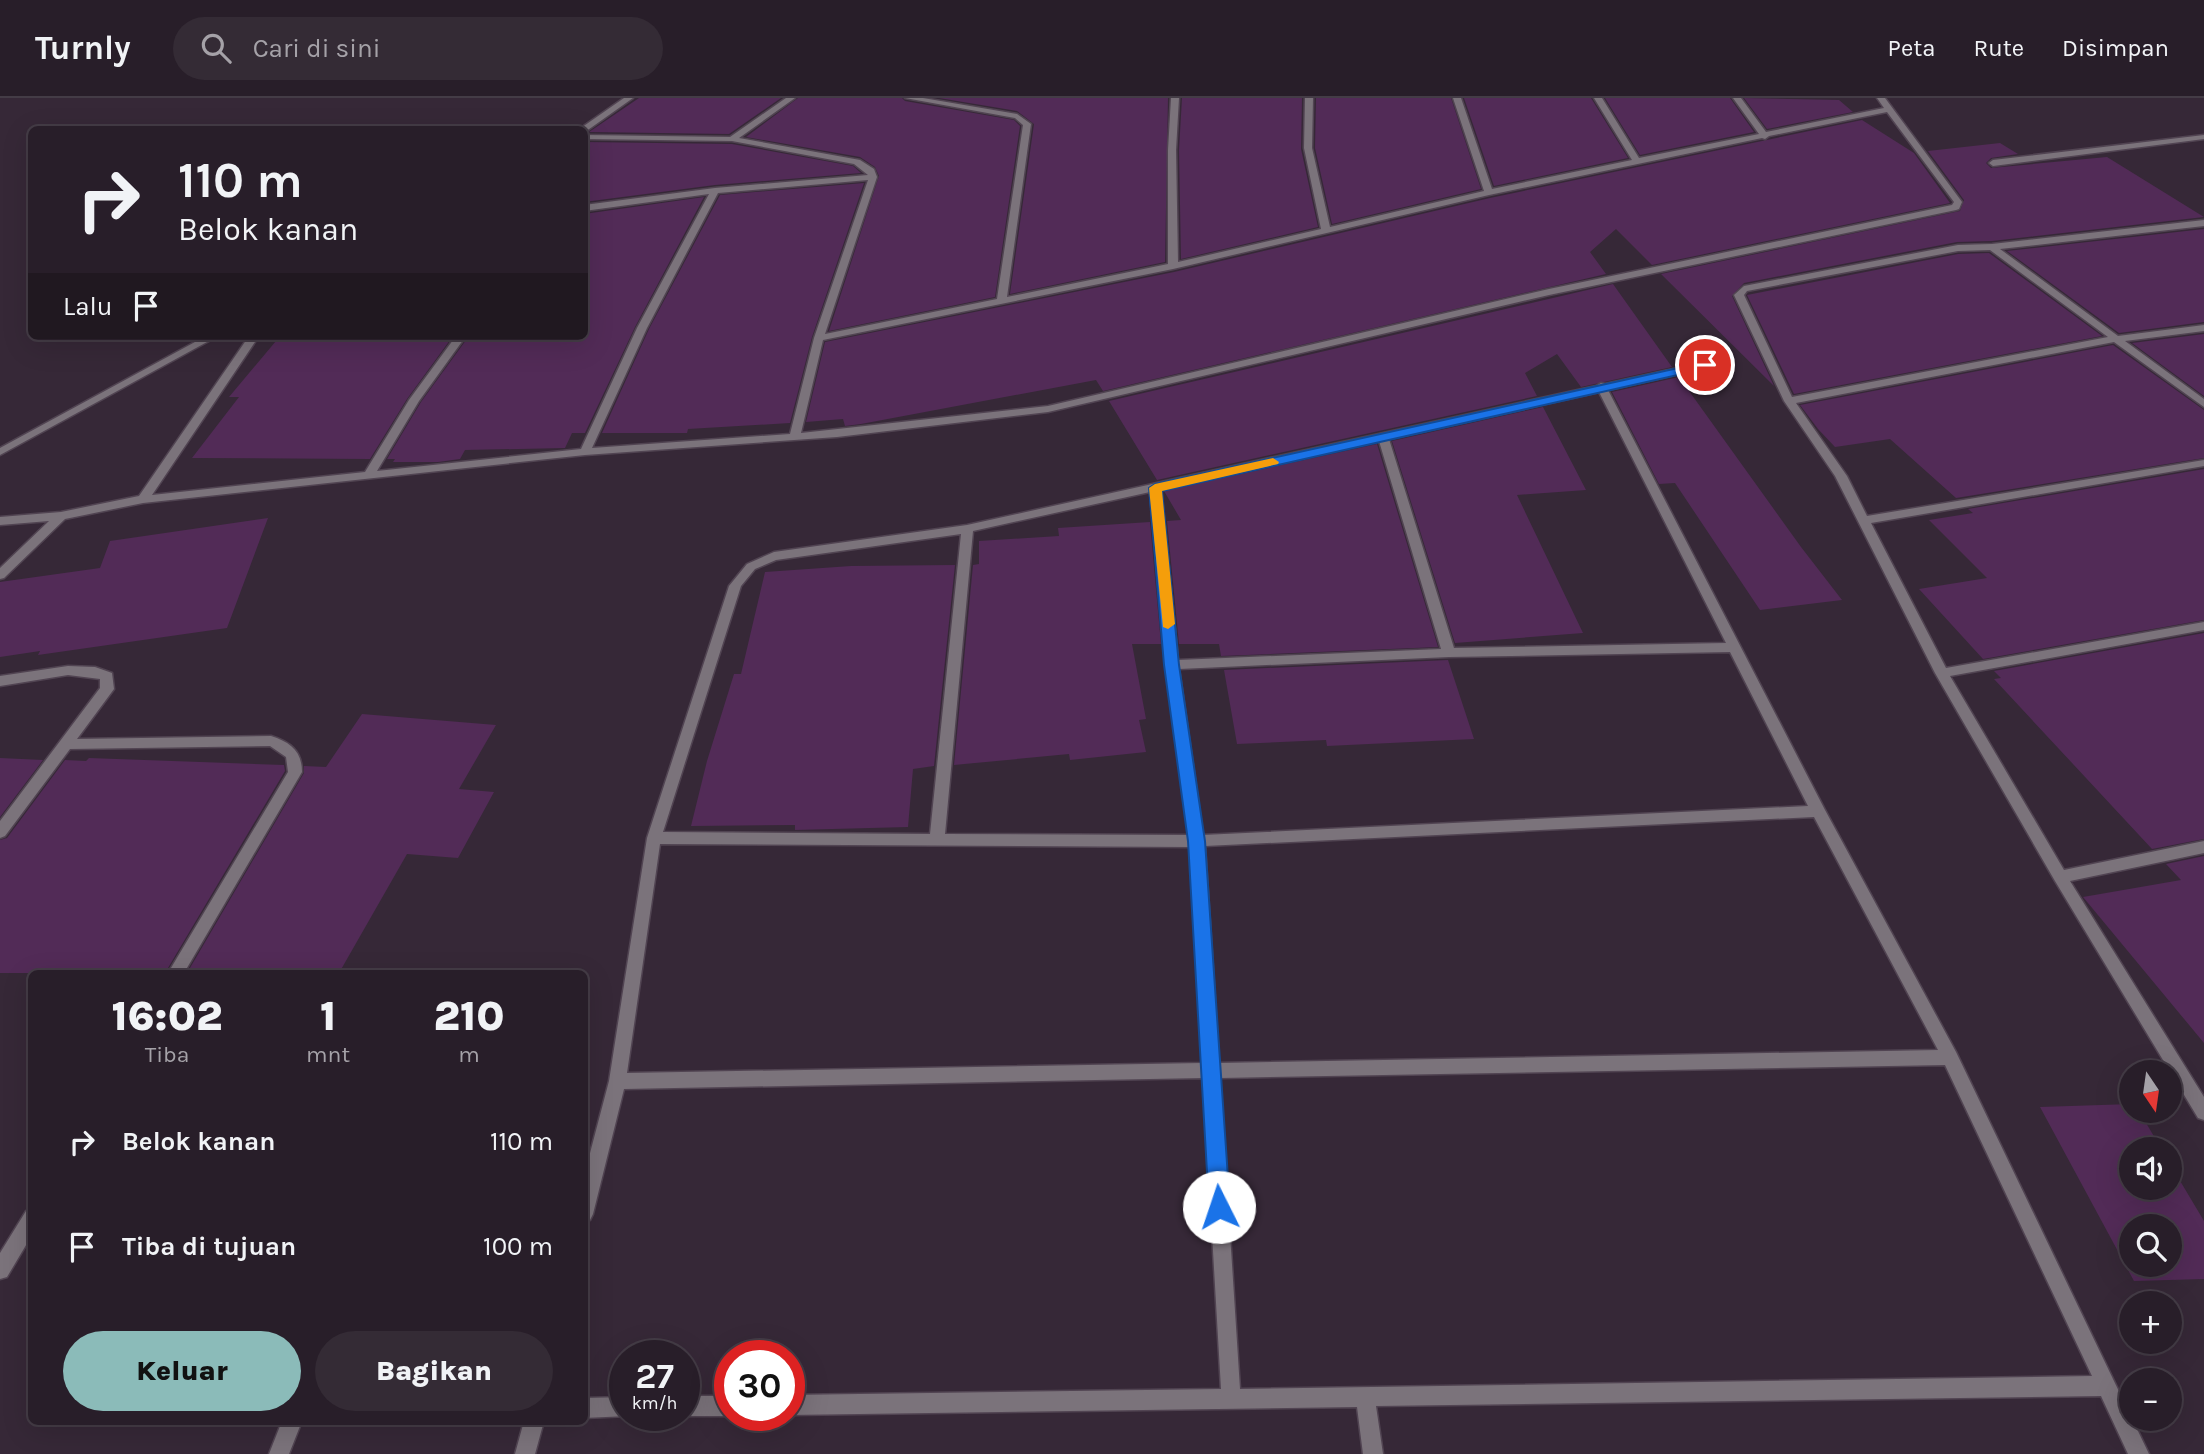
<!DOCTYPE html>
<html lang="id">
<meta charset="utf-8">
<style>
body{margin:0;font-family:Karla,sans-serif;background:#342b35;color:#f1f3f6;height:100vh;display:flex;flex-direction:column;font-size:26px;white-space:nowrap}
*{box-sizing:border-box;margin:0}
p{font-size:23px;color:#a5a2a8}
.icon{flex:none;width:38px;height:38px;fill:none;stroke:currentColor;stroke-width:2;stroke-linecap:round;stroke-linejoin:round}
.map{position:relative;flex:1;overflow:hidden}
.details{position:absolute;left:28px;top:872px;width:560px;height:455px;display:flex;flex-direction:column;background:#281e29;border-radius:10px;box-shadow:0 7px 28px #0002,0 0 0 2px #443c46}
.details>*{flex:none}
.hud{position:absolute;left:28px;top:28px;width:560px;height:214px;border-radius:10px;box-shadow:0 7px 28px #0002,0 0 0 2px #443c46;background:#281e29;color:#f1f3f6;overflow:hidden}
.needle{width:46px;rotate:167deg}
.controls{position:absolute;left:2119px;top:962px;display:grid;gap:14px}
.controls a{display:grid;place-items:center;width:63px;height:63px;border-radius:50%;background:#281e29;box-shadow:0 7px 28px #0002,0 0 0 2px #443c46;font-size:35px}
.speed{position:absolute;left:609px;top:1242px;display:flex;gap:14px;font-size:35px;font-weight:700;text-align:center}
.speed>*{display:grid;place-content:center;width:91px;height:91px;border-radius:50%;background:#281e29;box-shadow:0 7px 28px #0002,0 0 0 2px #443c46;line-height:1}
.speed small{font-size:18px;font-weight:400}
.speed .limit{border:10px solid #d22;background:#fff;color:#111}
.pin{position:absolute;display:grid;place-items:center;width:60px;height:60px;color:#fff;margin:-30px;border:4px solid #fff;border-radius:50%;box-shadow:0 2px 7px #0007}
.me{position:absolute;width:77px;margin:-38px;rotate:356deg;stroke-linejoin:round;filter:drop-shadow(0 0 5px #0008)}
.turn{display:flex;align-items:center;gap:24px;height:147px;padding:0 35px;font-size:32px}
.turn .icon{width:91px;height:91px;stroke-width:2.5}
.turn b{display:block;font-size:49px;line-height:60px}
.then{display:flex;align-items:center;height:66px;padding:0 35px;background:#0003;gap:14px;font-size:26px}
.eta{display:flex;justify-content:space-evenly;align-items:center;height:119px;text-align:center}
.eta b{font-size:42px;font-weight:800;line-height:49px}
.cta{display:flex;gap:14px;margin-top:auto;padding:14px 35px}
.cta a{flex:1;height:80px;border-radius:42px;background:#8bbbb9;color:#111;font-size:28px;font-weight:800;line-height:80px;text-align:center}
.cta a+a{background:#342b35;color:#f1f3f6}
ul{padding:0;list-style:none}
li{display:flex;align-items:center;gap:21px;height:105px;padding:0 35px}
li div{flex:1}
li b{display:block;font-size:26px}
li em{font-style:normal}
header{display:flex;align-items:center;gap:42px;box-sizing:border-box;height:98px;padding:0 35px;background:#281e29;border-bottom:2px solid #443c46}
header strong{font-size:33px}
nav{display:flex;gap:38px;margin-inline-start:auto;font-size:24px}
.search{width:490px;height:63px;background:#342b35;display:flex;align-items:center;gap:18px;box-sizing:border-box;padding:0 24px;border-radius:38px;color:#a5a2a8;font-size:26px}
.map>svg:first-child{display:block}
.building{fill:#522b57;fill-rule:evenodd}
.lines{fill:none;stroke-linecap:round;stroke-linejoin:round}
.street-casing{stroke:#514452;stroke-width:3}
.street{fill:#7b737b;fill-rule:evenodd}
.route{fill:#1a73e8;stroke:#114b97;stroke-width:2}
.slow{fill:#f59e0b}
</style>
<header>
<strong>Turnly</strong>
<div class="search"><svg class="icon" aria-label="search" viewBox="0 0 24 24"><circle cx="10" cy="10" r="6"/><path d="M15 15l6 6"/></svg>Cari di sini</div>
<nav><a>Peta</a><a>Rute</a><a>Disimpan</a></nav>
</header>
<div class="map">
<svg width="2204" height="1356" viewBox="0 0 2204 1356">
<rect width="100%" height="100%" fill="#362837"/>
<path class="building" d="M639 0H781L729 36 589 34Z
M798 0H902L905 3 1014 22 1020 28 995 199 829 233 879 78 875 69 860 59 746 39Z
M939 0H1168L1165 164 1010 196 1034 26 1017 13Z
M1182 0H1302L1301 51 1318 129 1181 161 1179 52Z
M1316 0H1451L1481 91 1332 126 1315 50Z
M1464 0H1591L1628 60 1494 88Z
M1605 0H1730L1754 34 1640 57Z
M1744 0 1839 2 1853 14 1767 31Z
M1862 22 1914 55 1950 105 1652 167 1616 131 1590 154 1606 176 1103 293 1096 282 861 326 845 328 843 321 806 324 825 244 1174 174 1490 100Z
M584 44 732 46 853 68 861 75 715 87 584 104Z
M2000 45 2018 56 1991 60 1986 65 1991 70 2107 59 2204 119 1992 143 1957 144 1744 185 1732 198 1774 288 1661 176 1960 113 1964 102 1928 53Z
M864 85 812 239 790 325 688 331 687 335H602L649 231 720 97Z
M704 99 635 229 585 335H572L565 350 465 352 460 361 438 364H393L395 361H387L421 304 469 238H584V116Z
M2204 131V224L2119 235 2007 153Z
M1989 155 2102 238 1794 296 1747 197 1958 156Z
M1613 186 1672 269 1581 289 1557 256 1525 275 1537 298 1157 382 1109 303Z
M2204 236V298L2132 245Z
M301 238H453L407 301 370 361 192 360 239 299H229L276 243H297Z
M2113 247 2204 312V360L1956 400 1890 341 1835 349 1818 331 1800 307Z
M1679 279 1801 449 1842 502 1760 512 1675 385 1659 386 1612 294Z
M1543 309 1586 392 1517 397 1583 535 1455 545 1392 343Z
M1377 346 1438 549 1221 558 1219 546H1179L1167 423 1181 422 1164 393Z
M2204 371V522L1983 561 1919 491 1987 480 1929 422 1973 415 1968 411Z
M268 420 227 530 38 557 40 553 0 559V484L100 470 110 443Z
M1150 424 1161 546H1132L1146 621 1139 622 1146 654 1070 662 1069 656 954 667 973 467 979 466V443L1059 438 1058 430Z
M955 467 934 668 913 671 908 729 795 732V727L691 728 707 663 734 576H741L765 474 851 468Z
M2204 535V741L2152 751 1994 581 2001 580 1994 573Z
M1448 562 1474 641 1327 648 1326 642 1237 646 1224 572Z
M362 616 496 627 459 691 494 694 458 760 407 756 339 875H187L304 675V668L326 669Z
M0 660 43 662 0 719Z
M89 660 284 667 285 673 165 875H0V742L7 740 65 662 86 663Z
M2204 758V945L2083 799 2181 782 2166 766Z
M2132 1006V1013H2139L2162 1052H2132V1090H2170V1066L2204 1123V1181L2134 1183 2040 1009ZM2132 1129H2170V1167H2132Z"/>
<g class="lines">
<defs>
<path id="street" d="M624 0H633L585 34 584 32H578Z
M786 0H795L739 40 860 62 874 71 877 79 825 236 997 201 1023 27 1015 20 905 0H923L1017 16 1031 26 1007 199 1168 166V52L1171 0H1179L1176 52 1178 164 1321 131 1304 50 1305 0H1313L1312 50 1330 129 1484 93 1453 0H1461L1492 91 1632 62 1594 0H1602L1639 60 1759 36 1733 0H1741L1766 34 1884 10 1877 0H1885L1962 104 1959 111 1956 112 1549 197 1048 314 837 339 585 357 143 405 65 421 4 480 0 481V470L49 423 0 427V419L61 414 139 398 249 238H259L152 397 365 374 409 302 456 238H466L419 303 377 373 581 351 637 230 709 96 584 113V107L715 90 868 77 854 66 732 43 584 41V37L730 39ZM1887 14 1954 104 1952 107 1549 191 1048 308 801 335 823 242 1173 171 1489 97 1762 40 1765 41 1769 38ZM868 82 814 240 790 336 592 350 647 230 718 95Z
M2204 37V41L1993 68 1989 65 1993 62Z
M2204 122V128L2000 151 2118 238 2204 227V233L2125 243 2204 301V309L2114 244 1796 305 1847 378 1867 418 2204 362V368L1871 425 1946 570 2204 524V532L1950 578 2064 772 2204 743V755L2070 783 2204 999V1022L2198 1020 2055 783 1935 575 1835 378 1784 303 1734 197 1744 188 1958 147 1992 146ZM1990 152 2108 239 1792 299 1744 197 1747 193 1958 153Z
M206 238H218L0 357V350Z
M1728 259 1733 262 1732 264 1608 292 1825 712 1956 954 2149 1356H2128L2101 1298 1376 1308 1383 1356H1363L1357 1309 789 1317V1297L1221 1291 1203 980 624 991 593 1116 590 1122 584 1125V1078L609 983 647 740 729 488 747 466 774 454 967 427 1596 288 1601 285 1605 286ZM1599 294 1726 545 1454 550 1389 341ZM1379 343 1441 551 1178 562 1161 391ZM1150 394 1166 567 1189 737 945 736 973 433ZM961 436 930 736 663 734 741 488 755 471 776 462ZM1730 554 1808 708 1203 737 1179 571 1449 559ZM1814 719 1938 952 1219 965 1205 748ZM660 746 1190 749 1202 965 627 975ZM1945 967 2092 1278 1240 1291 1220 980Z
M68 568 95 569 112 575 114 591 77 641 271 638C290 644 302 653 302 674L184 875H168L288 674 286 659 270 648 70 651 5 738 0 740V723L100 590V581L68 577 0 588V578Z
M32 1110V1137L7 1179 0 1181V1155L26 1113Z
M684 1298H730V1318H684Z
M625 1299V1318H628L584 1320V1300Z
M282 1323H302L289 1356H269Z
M524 1323H544L535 1356H515Z"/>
</defs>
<use href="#street" class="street-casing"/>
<use href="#street" class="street"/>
</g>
<path class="route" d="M1705 264 1709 265V270L1162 393 1179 567 1205 743 1230 1109 1227 1116 1219 1119 1212 1116 1209 1109 1188 743 1164 567 1149 390 1155 386Z"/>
<path class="slow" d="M1273 360 1279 364 1278 366 1162 393 1175 526 1168 531 1163 529 1149 390 1155 386Z"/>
</svg>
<div class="controls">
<a><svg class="needle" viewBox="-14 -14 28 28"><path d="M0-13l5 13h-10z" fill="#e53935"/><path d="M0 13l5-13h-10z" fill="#a5a2a8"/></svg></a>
<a><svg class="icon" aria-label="sound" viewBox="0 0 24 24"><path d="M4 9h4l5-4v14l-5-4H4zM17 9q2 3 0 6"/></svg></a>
<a><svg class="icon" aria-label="search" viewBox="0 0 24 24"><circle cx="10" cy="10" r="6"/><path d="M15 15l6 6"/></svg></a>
<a>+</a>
<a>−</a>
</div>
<div class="speed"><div>27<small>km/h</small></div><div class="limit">30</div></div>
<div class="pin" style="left:1705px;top:267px;background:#d93025"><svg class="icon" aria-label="arrive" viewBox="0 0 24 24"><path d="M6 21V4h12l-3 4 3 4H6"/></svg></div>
<svg class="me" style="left:1219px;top:1109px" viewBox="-20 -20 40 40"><circle r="19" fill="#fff"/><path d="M0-13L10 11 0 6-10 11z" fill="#1a73e8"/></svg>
<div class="hud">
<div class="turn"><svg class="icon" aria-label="right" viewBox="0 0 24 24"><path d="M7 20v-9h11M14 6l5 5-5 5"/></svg><div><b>110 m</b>Belok kanan</div></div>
<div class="then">Lalu<svg class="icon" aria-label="arrive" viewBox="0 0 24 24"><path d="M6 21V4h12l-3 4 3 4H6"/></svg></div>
</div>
<section class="details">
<div class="eta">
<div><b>16:02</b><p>Tiba</p></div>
<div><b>1</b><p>mnt</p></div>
<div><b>210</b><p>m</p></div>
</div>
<ul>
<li><svg class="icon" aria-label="right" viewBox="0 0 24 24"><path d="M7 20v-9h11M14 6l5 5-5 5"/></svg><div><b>Belok kanan</b></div><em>110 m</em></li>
<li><svg class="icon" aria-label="arrive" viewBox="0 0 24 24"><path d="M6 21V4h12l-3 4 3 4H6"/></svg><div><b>Tiba di tujuan</b></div><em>100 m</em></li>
</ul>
<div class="cta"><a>Keluar</a><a>Bagikan</a></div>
</section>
</div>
